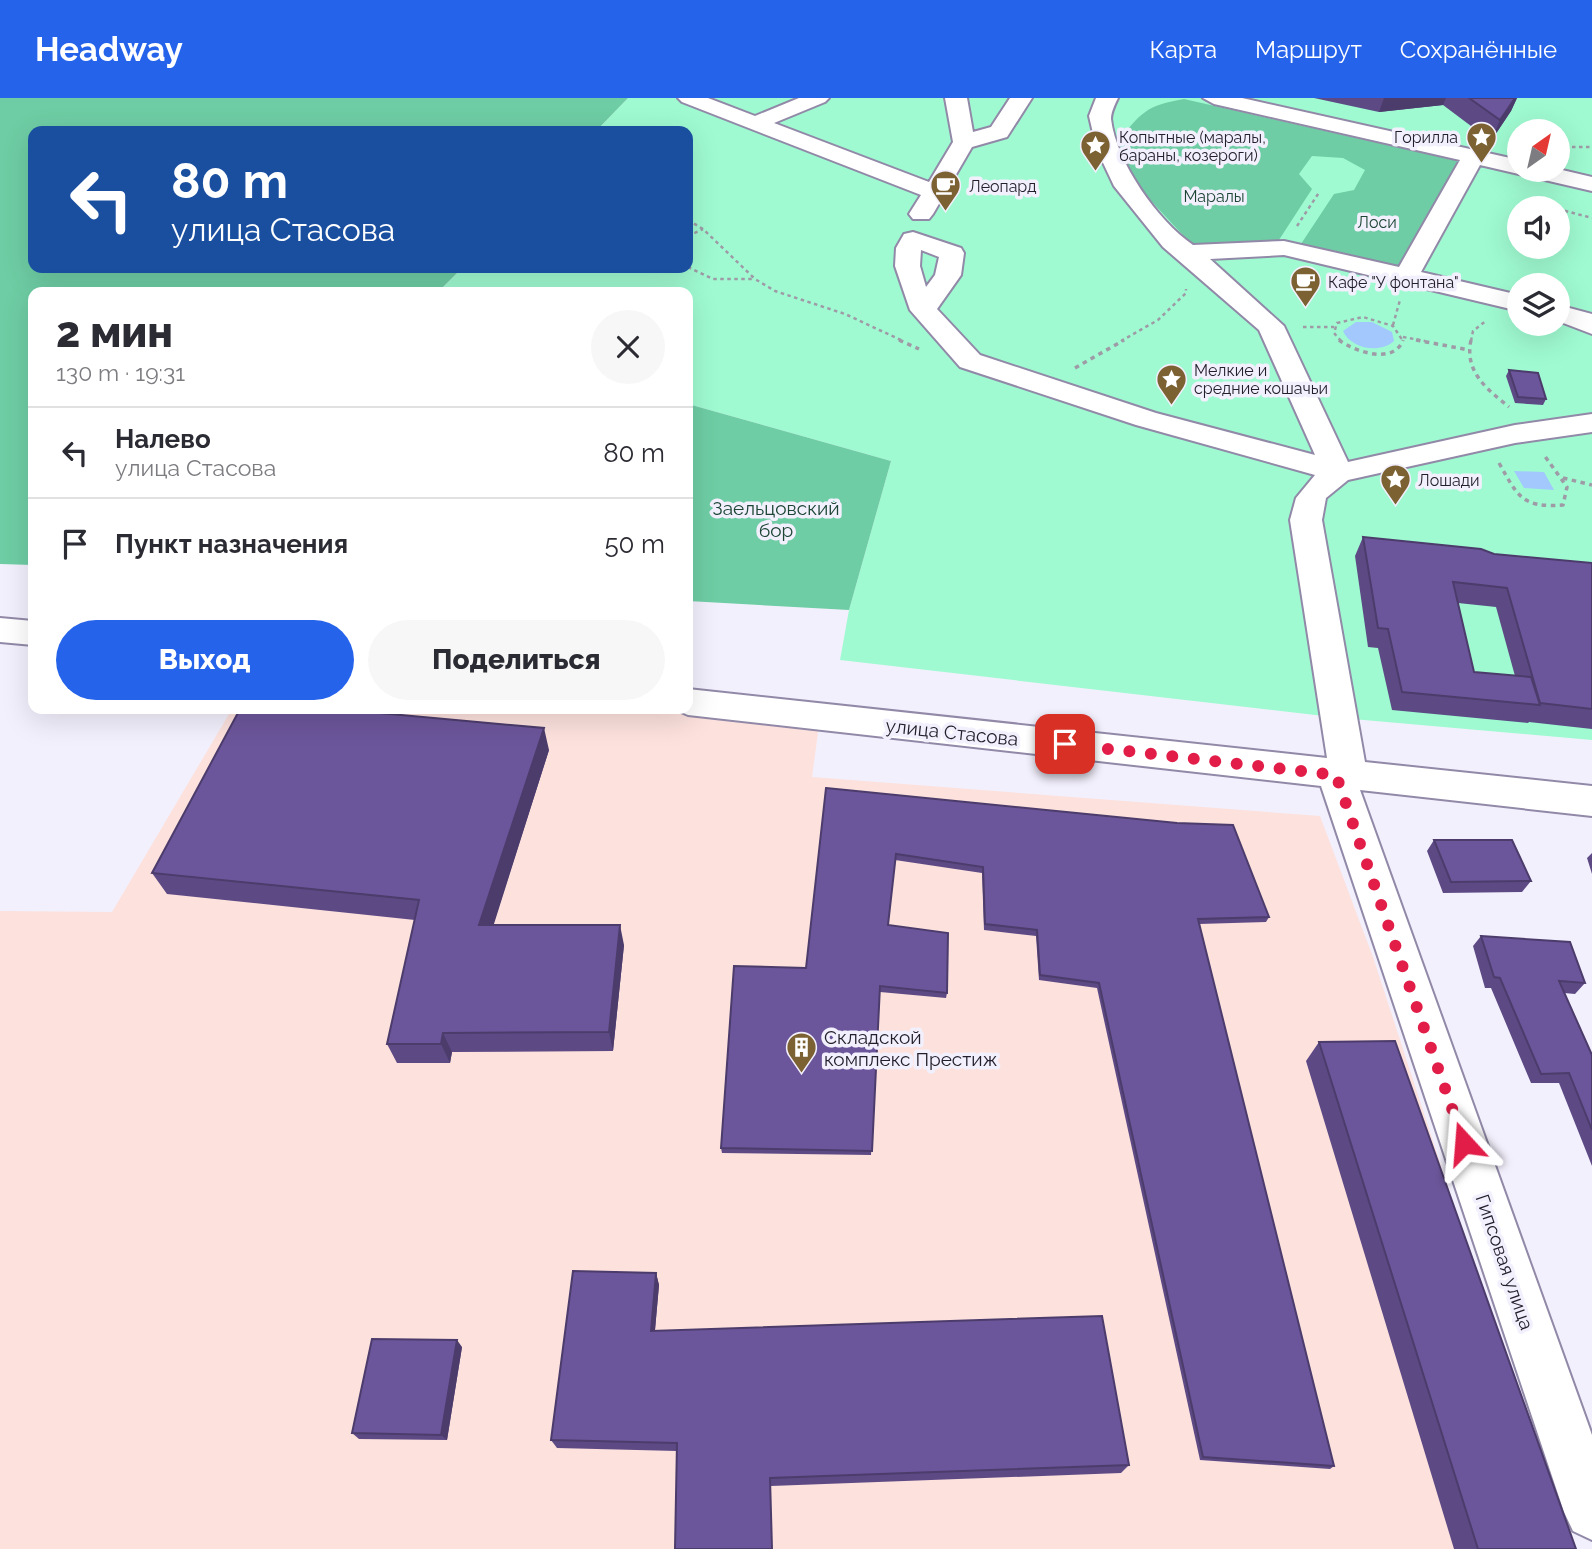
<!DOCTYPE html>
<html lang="ru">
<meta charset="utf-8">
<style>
body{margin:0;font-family:Raleway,sans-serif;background:#f7f7f7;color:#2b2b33;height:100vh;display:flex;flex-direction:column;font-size:26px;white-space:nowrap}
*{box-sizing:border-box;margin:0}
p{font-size:23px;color:#7c7c81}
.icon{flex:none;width:38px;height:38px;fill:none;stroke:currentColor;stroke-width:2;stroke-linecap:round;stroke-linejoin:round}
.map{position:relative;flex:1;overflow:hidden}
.details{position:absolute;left:28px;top:189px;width:665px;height:427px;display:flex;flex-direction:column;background:#fff;border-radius:14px;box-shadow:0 7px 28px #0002}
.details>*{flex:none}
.banner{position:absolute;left:28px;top:28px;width:665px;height:147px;border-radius:14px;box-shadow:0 7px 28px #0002;background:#1a4fa0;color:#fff;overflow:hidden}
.needle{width:46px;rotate:34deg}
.controls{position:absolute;left:1507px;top:21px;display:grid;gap:14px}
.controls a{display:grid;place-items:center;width:63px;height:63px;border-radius:50%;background:#fff;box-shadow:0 7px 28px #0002;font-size:35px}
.pin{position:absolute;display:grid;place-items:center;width:60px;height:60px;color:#fff;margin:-30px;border-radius:14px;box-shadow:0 4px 10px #0006}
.me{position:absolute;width:77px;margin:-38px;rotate:341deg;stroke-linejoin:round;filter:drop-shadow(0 0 5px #0008)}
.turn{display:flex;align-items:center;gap:24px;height:147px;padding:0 28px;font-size:32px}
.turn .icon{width:91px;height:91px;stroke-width:2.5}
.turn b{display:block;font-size:49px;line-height:60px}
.round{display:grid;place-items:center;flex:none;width:74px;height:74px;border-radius:37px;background:#f7f7f7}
.headline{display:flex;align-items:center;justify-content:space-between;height:119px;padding:0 28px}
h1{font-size:42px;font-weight:800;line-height:52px}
.cta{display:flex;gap:14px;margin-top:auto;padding:14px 28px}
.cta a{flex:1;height:80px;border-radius:42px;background:#2563eb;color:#fff;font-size:28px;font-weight:800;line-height:80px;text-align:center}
.cta a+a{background:#f7f7f7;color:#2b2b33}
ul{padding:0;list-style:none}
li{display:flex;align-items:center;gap:21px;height:91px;padding:0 28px;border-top:2px solid #e1e1e2}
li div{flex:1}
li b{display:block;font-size:26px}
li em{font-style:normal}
header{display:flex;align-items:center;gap:42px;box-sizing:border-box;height:98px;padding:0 35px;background:#2563eb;color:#fff}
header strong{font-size:33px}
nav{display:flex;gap:38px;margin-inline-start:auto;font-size:24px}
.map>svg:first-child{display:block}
.industrial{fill:#fce1dd}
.green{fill:#9ffad1;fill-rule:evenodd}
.forest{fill:#6ecda4}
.water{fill:#a2c8fe}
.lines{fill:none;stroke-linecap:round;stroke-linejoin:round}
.minor-casing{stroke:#9189a7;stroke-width:4}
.path-far1{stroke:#9e9ba7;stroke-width:2.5;stroke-dasharray:3.5 3.5;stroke-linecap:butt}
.path{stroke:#9e9ba7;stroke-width:3.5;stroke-dasharray:4.5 4.5;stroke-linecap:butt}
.minor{fill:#fff;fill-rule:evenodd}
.wall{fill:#5d4a85;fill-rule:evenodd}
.shaded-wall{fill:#4c3c6c}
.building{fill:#6c569b;stroke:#4c3c6c;stroke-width:2}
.route{stroke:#e11d48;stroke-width:12;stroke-dasharray:0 21.6}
.labels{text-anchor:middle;stroke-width:7;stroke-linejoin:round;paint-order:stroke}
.far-poi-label{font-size:16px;fill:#221f2a;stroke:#f3f0fd;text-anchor:start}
.far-park-label{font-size:16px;fill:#1c4534;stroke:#f3f0fd}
.park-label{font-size:19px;fill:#1c4534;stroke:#f3f0fd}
.street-label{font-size:19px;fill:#221f2a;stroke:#f3f0fd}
.poi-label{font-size:19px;fill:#221f2a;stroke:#f3f0fd;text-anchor:start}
</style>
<header>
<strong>Headway</strong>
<nav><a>Карта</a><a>Маршрут</a><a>Сохранённые</a></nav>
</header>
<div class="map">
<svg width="1592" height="1451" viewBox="0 0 1592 1451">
<rect width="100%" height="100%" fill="#f3f0fd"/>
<path class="industrial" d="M232 611H661L819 627 812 679 1320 718 1373 859 1566 1451H0V813L112 814Z"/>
<path class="green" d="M628 0H1592V642L1341 620 840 562 849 512 891 363 688 306V194H438L462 170H688V33H596ZM1519 33H1558V72H1519ZM1519 110H1558V149H1519ZM1519 187H1558V226H1519Z"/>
<path class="forest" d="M0 0H628L596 33H33V170H462L438 194H33V467L0 466Z
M1184 1 1458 63 1397 170 1299 149 1334 96 1354 92 1365 72 1343 60 1312 58 1299 76 1312 91 1277 145 1193 148 1128 78 1118 44C1140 15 1147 7 1184 1Z
M688 306 891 363 849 512 688 503Z"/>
<path class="water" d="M1356 224H1372L1392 234 1394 243C1380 256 1351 251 1343 233Z
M1514 373 1544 374 1554 392 1524 390Z"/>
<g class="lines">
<defs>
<path id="minor" d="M678 0H708L755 18 799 0H829L825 4 774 25 929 84 953 44 945 0H967L973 34 991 29 1010 0H1032L1007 39 972 49 933 116 929 121H913L909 116 921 97 682 4Z
M1096 0H1118C1115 6 1111 14 1111 21 1116 64 1158 123 1193 147L1284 143 1399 169 1460 62 1214 6 1203 0H1242L1519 62V72L1558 71 1592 79V93L1480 67 1421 174 1519 197V213L1284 157 1210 161 1284 228 1348 364 1515 327 1592 316V334L1515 345 1348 382 1326 400 1322 422 1365 664 1592 688V718L1360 692 1592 1337V1442L1573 1433 1564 1414 1321 688 688 617 674 611H688V591L1327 660 1290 422 1296 400 1315 377 1136 327 960 269 910 212 895 168 896 150 904 136 913 134 961 150 964 155 961 177 937 211 980 257 1156 315 1315 357 1259 232 1163 149 1114 88 1097 52 1089 18ZM921 152 939 159 935 177 926 189 920 168Z
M1558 207 1592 216V236L1558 223Z
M0 520 33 523V547L0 544Z"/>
</defs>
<use href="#minor" class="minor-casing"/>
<path class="path-far1" d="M1558 49H1592
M1536 100 1555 110
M1558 111 1592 120
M688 122 703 131 755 181 775 193 845 216 903 243
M1297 128 1320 93
M688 138 703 131
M688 169 713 181H754
M1393 227 1400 202
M1303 229H1334
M1403 239 1425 243
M1121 243 1158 222 1186 195V191
M1341 243 1334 235 1337 225 1363 219 1393 228 1403 243
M1471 243 1473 233 1487 222"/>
<path class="path" d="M899 242 919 251
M1339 242C1355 254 1394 267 1403 242
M1416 242 1469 252
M1471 242C1464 274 1487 291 1509 309
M1075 270 1124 242
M1499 365C1518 398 1521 410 1563 407L1567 389 1544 357
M1563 380 1592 387"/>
<use href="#minor" class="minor"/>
</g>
<path class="wall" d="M1314 0H1517L1511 13 1491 43 1443 7 1379 14Z
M1509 272 1546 301 1543 307 1515 305 1506 278Z
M1363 439 1494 456 1592 465V631L1529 624 1528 625 1392 612 1378 550 1368 549 1355 458ZM1458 505 1496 509 1515 578 1474 574Z
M549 652 493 827 624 847 613 953 452 954 450 965H397L387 946 415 822 167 796 152 775Z
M826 690 1269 819 1266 824 1199 826 1334 1368 1330 1371 1200 1362 1097 890 1039 882 1036 838 984 832 982 775 895 762 888 827 947 895 946 900 880 894 871 1057 722 1055 721 1050 806 870Z
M1434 742 1531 783 1522 794 1443 795 1427 753Z
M1592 755V776L1587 760Z
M1481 838 1585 885 1575 896 1564 895 1592 957V1068L1559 985H1531L1491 890H1485L1473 848Z
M1319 944 1576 1451H1454L1306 963Z
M656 1175 659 1187 655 1232 1129 1367 1121 1375 771 1388 677 1353 557 1350 551 1342Z
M462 1249 447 1342 359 1341 352 1335Z"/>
<path class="shaded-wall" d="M1384 0H1446L1443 7 1379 14Z
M1515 0H1517L1511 13 1491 43 1500 22Z
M544 630 549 652 487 848 479 827Z
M620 827 624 847 613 953 609 934Z
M443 935 452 954 450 965 441 946Z
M656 1175 659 1187 654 1243 651 1233Z
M457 1242 462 1249 447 1342 441 1337Z"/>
<path class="building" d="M1469 0H1515L1500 22Z
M1509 272 1538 275 1546 301 1518 299Z
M1363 439 1481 451 1494 456 1592 465V611L1540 605 1507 490 1453 484 1474 574 1531 579 1540 607 1402 594 1388 531 1378 530Z
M240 611H336L544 630 479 827H620L609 934 443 935 441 946H387L419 802 152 775Z
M826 690 1177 725 1233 727 1269 819 1198 821 1334 1368 1203 1359 1099 885 1040 877 1037 832 985 826 983 769 896 756 888 827 948 835 947 895 880 888 872 1053 721 1050 734 868 806 870Z
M1434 742H1512L1531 783 1451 784Z
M1481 838 1570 844 1585 885 1559 883 1592 957V1032L1569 975 1541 976 1500 880 1494 879Z
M1395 943 1576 1451H1478L1319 944Z
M573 1173 656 1175 651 1233 1102 1218 1129 1367 770 1380 772 1451H675L677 1345 551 1342Z
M372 1241 457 1242 441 1337 352 1335Z"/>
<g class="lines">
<path class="route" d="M1065 646 1336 677 1464 1045"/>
</g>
<defs>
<symbol id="sight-pin" viewBox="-11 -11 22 30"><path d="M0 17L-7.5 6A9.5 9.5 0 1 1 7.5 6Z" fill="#7c6133" stroke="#f3f0fd"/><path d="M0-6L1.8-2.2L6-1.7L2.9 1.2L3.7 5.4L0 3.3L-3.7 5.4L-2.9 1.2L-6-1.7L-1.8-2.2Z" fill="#fff"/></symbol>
<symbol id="cafe-pin" viewBox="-11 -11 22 30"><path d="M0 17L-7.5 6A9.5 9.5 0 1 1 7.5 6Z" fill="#7c6133" stroke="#f3f0fd"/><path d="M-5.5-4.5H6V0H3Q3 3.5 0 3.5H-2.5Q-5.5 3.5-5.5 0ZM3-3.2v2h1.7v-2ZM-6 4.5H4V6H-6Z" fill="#fff"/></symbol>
<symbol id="building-pin" viewBox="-11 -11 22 30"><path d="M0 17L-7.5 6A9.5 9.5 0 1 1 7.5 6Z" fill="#7c6133" stroke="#f3f0fd"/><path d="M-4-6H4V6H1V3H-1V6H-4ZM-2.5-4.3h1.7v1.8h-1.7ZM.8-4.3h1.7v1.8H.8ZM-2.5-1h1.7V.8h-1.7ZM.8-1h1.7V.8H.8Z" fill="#fff"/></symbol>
</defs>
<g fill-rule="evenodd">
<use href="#sight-pin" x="1464" y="22" width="35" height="47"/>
<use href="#sight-pin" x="1078" y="30" width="35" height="47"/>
<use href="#cafe-pin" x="928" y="70" width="35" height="47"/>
<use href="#cafe-pin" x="1288" y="166" width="35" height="47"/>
<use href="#sight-pin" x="1154" y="264" width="35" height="47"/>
<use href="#sight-pin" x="1378" y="364" width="35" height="47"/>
<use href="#building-pin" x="784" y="932" width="35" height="47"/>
</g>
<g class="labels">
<g class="far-poi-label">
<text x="1119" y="45">Копытные (маралы,<tspan x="1119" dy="18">бараны, козероги)</tspan></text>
<text x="1458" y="45" text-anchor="end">Горилла</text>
<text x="969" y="94">Леопард</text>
<text x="1328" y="190">Кафе "У фонтана"</text>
<text x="1194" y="278">Мелкие и<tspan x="1194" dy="18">средние кошачьи</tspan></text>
<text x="1418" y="388">Лошади</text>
</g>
<g class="far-park-label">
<text x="1214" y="104">Маралы</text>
<text x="1377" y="130">Лоси</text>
</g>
<g class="park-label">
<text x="776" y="417">Заельцовский<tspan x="776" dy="22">бор</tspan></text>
</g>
<g class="street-label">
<text transform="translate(952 634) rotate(6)" y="7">улица Стасова</text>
<text transform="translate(1505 1164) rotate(71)" y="7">Гипсовая улица</text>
</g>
<g class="poi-label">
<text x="824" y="946">Складской<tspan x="824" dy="22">комплекс Престиж</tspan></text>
</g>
</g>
</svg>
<div class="controls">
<a><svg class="needle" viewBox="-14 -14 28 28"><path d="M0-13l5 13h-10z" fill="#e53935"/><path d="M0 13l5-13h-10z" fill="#7c7c81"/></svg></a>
<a><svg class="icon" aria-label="sound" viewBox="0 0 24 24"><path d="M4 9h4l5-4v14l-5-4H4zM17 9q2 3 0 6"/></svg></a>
<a><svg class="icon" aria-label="layers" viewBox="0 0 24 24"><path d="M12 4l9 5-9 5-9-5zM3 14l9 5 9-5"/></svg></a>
</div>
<div class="pin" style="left:1065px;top:646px;background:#d93025"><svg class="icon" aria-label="arrive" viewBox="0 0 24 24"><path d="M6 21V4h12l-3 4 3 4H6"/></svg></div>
<svg class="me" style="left:1464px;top:1045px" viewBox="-20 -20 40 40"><path d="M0-17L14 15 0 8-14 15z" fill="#e11d48" stroke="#fff" stroke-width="4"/></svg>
<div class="banner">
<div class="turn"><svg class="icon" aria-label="left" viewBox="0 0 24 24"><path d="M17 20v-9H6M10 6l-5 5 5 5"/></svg><div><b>80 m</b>улица Стасова</div></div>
</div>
<section class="details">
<div class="headline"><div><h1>2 мин</h1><p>130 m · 19:31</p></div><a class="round"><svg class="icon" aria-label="close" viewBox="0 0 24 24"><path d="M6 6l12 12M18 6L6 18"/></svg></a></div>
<ul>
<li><svg class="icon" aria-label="left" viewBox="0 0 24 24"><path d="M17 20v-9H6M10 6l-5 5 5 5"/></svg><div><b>Налево</b><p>улица Стасова</p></div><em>80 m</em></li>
<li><svg class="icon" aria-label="arrive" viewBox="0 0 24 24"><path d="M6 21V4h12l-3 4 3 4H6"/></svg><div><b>Пункт назначения</b></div><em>50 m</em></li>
</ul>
<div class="cta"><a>Выход</a><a>Поделиться</a></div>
</section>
</div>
